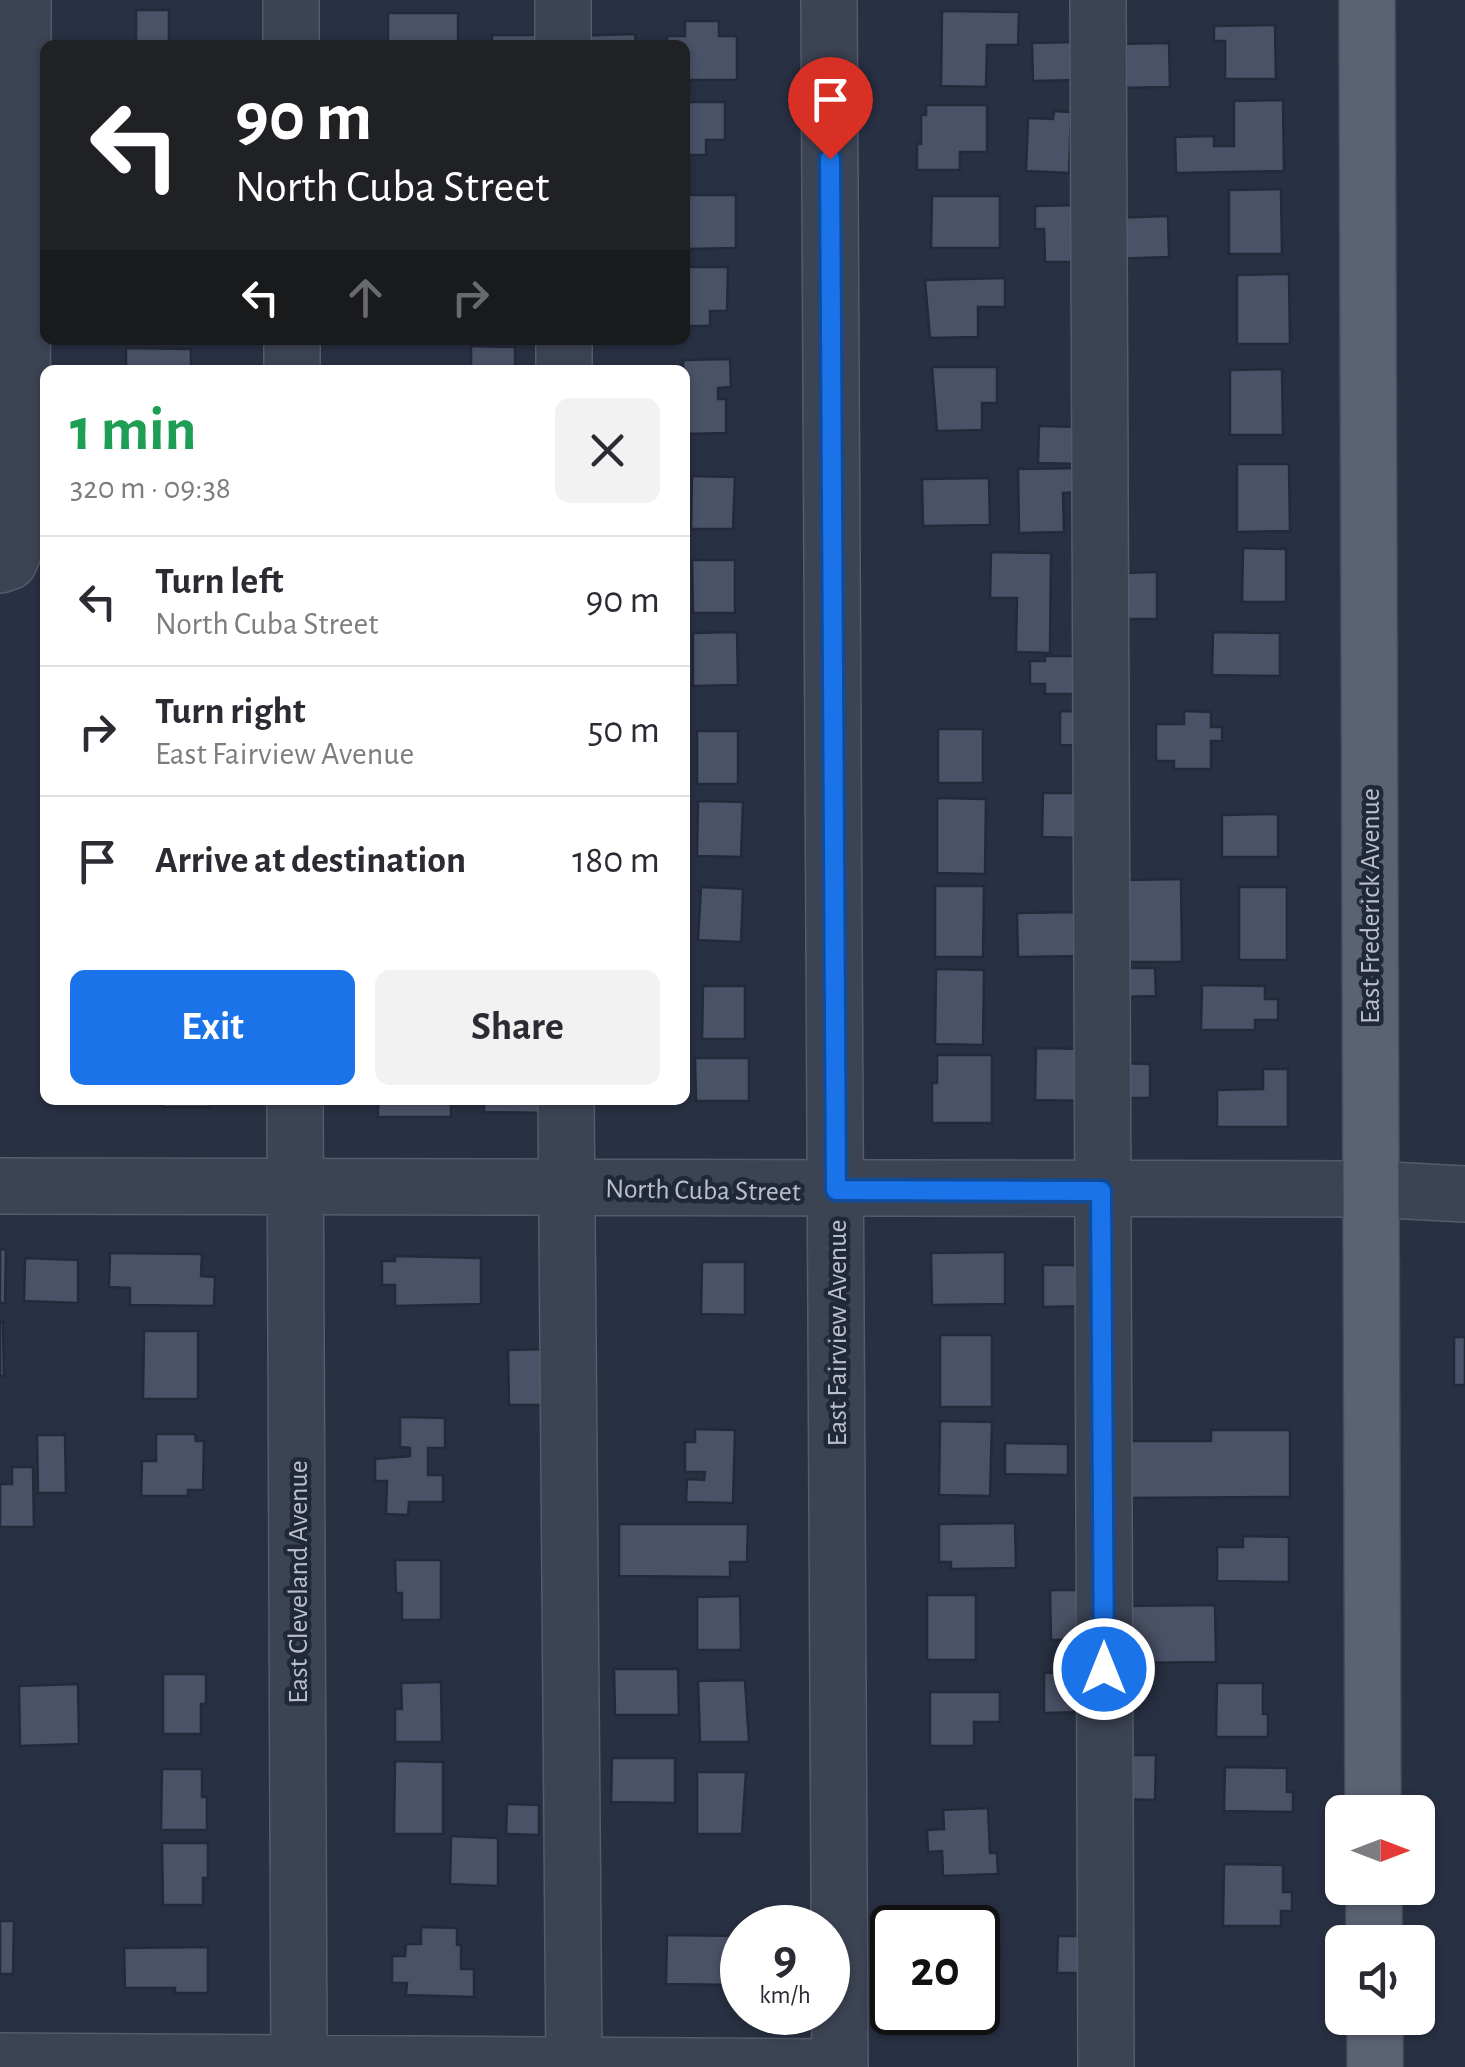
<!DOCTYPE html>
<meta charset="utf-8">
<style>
body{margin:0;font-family:"Alegreya Sans",sans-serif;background:#f2f2f3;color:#2b2b33;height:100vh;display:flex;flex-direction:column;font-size:38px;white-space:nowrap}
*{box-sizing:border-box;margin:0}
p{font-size:32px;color:#7c7c81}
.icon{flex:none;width:55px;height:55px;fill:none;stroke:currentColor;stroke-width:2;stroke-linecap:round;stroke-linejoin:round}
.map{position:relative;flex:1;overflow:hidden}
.drawer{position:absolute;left:40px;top:365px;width:650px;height:740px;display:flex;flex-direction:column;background:#fff;border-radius:15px;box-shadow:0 2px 8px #0004}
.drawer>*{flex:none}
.banner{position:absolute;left:40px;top:40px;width:650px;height:305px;border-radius:15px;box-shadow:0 2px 8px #0004;background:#202124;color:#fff;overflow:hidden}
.needle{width:65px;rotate:90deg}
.controls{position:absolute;left:1325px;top:1795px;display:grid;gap:20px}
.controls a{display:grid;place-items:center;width:110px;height:110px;border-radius:15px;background:#fff;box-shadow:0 2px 8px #0004;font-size:50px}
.speed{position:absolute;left:720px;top:1905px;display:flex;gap:20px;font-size:50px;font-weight:700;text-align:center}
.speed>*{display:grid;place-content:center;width:130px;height:130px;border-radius:50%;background:#fff;box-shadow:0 2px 8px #0004;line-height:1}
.speed small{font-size:25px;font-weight:400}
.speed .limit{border:5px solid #111;border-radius:15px;background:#fff;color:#111}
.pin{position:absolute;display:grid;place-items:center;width:85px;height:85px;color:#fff;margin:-102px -42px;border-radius:50% 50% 50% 0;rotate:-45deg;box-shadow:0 0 10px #0007}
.pin .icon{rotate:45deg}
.me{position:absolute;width:110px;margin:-55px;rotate:0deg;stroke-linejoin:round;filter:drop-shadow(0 0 8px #0008)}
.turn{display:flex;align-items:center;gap:35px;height:210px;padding:0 30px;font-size:45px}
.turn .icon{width:130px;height:130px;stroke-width:2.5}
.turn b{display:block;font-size:70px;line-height:85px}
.lanes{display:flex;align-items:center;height:95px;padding:0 30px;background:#0003;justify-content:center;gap:50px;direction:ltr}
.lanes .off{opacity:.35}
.round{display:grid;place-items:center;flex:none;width:105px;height:105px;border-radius:15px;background:#f2f2f3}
.headline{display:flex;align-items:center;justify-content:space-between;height:170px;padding:0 30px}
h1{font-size:60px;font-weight:700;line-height:75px;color:#1e9e55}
.primary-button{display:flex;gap:20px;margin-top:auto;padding:20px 30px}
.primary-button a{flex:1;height:115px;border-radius:15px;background:#1a73e8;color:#fff;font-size:40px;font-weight:700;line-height:115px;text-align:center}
.primary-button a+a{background:#f2f2f3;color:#2b2b33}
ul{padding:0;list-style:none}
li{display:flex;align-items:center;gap:30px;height:130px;padding:0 30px;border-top:2px solid #e1e1e2}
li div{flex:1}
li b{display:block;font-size:38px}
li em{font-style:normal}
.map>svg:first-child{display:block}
.building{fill:#4a5267;stroke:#232a3a;stroke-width:2.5}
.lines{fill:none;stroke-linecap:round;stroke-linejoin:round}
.minor-casing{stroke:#555b6a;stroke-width:58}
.major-casing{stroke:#464c5c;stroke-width:58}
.minor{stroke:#3c4353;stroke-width:55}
.major{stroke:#5b6272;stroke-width:55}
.route-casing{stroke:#114b97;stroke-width:25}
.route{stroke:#1a73e8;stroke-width:18}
.labels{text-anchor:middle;stroke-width:9;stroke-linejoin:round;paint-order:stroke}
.street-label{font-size:28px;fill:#babfcc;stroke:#212838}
</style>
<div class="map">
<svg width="1465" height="2067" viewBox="0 0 1465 2067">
<rect width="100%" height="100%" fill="#283043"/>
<path class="building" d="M136 10H169V43L189 42 191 45H136Z
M942 11 1019 12 1018 45H987L986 87 941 86Z
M388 13H458V45H388Z
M685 21H719V36H737V80H685V45H667V36H685Z
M1275 25 1276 79H1225V41H1214V26Z
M635 34 636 45H573L572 36Z
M492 35H537L538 45H492Z
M1079 42V80L1033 81 1032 43Z
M1169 43 1170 87 1115 88 1114 44Z
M1283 100 1284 171 1176 173 1175 137 1214 136V146H1234V101Z
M685 102H725V140H706V155H685Z
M926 105H987V152H960V170H917V144H921V115H926Z
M1054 111 1071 112 1069 173 1026 171 1028 118 1053 119Z
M1281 189 1282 254H1229V190Z
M685 195H736V248L685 249Z
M932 196H1000V248H931Z
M1081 205V262H1045L1044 229H1035V206Z
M1168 216 1169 257 1111 259 1110 218Z
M685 267H728L727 311H710V326H685Z
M1289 274 1290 344H1237V275Z
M1005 278V307H978V337L930 338 925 280Z
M471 346 515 347V370H471Z
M126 348 191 349V370H126Z
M730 359 731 387 718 388V399H726V433L685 434 683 360Z
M932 367H997V403H982V430L937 431Z
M1282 369 1283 435H1230V370Z
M1039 426 1083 427 1082 464 1038 463Z
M1237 464H1289L1290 531 1237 532Z
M1083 468 1084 492 1063 493 1064 532 1019 533 1018 469Z
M692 476 735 477 733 529H691Z
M989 478 990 525 923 526 922 479Z
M1243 548 1286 549V602H1242Z
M991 552 1051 553 1050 653 1016 652 1017 598H990Z
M692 560H735V613H693Z
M1157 572V619H1121V573Z
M737 632 738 685 693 686V633Z
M1213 632 1280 633V676L1212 675Z
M1045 656H1084V694H1045V684H1030V661H1045Z
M1060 711 1088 712V746L1060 745Z
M1184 711 1211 712V727H1222V741H1211V769H1174V761H1156V724H1184Z
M938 729H983V783H938Z
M697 731H738V784H697Z
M1043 793H1088L1087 838 1042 837Z
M937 798 986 799 985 874 937 873Z
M698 801 743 802 741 857 697 856Z
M1278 814V857H1222V815Z
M1181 879 1182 962H1129L1128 880Z
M935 886H984L983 957H935Z
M701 887 743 889 741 942 698 940Z
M1239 887H1287V960H1239Z
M1080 912 1081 956 1018 957 1017 913Z
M1118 968H1155L1156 996 1118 997Z
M936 969 984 970 983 1045 935 1044Z
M1202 985 1265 986V999H1278V1020H1255V1030H1201Z
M703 986H745V1039H702Z
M1036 1048 1090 1049 1089 1101 1035 1100Z
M937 1055H992V1123H932V1083H937Z
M695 1058H749V1101H696Z
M1119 1063 1150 1064V1098H1118Z
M1263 1069H1288V1127H1217V1090L1263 1089Z
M163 1100H210V1107H163Z
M378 1100H451V1117H378Z
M484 1100H549V1113L484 1112Z
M0 1249 6 1250 5 1303H0Z
M1005 1252V1304L932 1305 931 1253Z
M110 1253 202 1254 201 1276 215 1277 214 1306 130 1305V1288L109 1287Z
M395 1256 481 1258V1304L395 1306V1285H382V1261H395Z
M25 1258 78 1260V1303L24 1301Z
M702 1262H745V1315L701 1314Z
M1043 1265H1088V1306L1043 1307Z
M3 1322 4 1376H0V1323Z
M144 1331H198V1399H143Z
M940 1335H992V1407H940Z
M1454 1337H1465V1385H1454Z
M548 1349 549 1405H509L508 1350Z
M400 1417 445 1418V1448H428V1475H443V1502H409L408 1515 386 1514 387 1481H375V1459L410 1456V1448L400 1447Z
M940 1421 992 1422 990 1496 939 1495Z
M695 1429 735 1430 733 1503 686 1502 687 1479 704 1480 705 1472H685V1442H695Z
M1211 1430H1290V1497L1124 1498V1441H1211Z
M156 1434H195L196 1441H204L203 1490H188V1496H141L142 1461H156Z
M37 1435H65L66 1493H38Z
M1005 1443 1068 1444V1475L1005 1474Z
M12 1467H33L34 1527H0V1484H12Z
M1015 1523 1016 1568 951 1569V1562H939V1524Z
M619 1524H748L747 1562H730V1577L619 1576Z
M1243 1536 1289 1537V1582L1217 1581V1547H1243Z
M395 1560H441V1620H402V1593H396Z
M1050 1590H1094V1640H1051Z
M927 1595H976V1660H927Z
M740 1596 741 1650H697V1597Z
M1215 1605 1216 1662 1119 1663V1606Z
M614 1669H678L679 1715H615Z
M1086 1672V1712L1044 1713V1673Z
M163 1674H206V1704H201V1734H163Z
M745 1680 749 1742H700L698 1681Z
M441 1682 442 1742H395V1709H402L401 1683Z
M1217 1683H1263V1714H1268V1737H1216Z
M78 1684 79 1744 20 1746 19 1686Z
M930 1692H1000V1722H974V1746H930Z
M1118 1755H1156L1155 1800 1116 1799Z
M612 1758H675V1803L611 1802Z
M395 1761 443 1762V1834H394Z
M1225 1767 1287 1768V1792H1293V1812L1224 1811Z
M162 1769H202V1797H207V1830H161Z
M697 1772H746L742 1834H697Z
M507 1804 539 1805V1835L506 1834Z
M988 1808 990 1853H997L998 1874 943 1876 942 1851 928 1852 927 1830 944 1829 943 1810Z
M451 1836 498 1838V1886L450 1884Z
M162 1843H208V1878H203V1905H163Z
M1224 1864 1283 1865V1892H1292V1911H1281V1926H1223Z
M0 1921H14L13 1974H0Z
M421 1927 457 1928V1945H461V1969H474V1997L406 1995 407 1983H392V1956H405L406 1944H421Z
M667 1935 741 1936 740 1985 666 1984Z
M1058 1936H1090V1973H1057Z
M208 1947V1993H175V1988H125L124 1948Z
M978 1948 999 1949 998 1997H978Z"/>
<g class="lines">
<defs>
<path id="minor" d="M291 0V45
M563 0V45
M829 0 840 2067
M1098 0C1103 689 1102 1378 1106 2067
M292 340V370
M564 340V370
M0 565 9 562 22 532 23 0
M295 1100 299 2064
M566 1100 574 2066
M0 1186 1370 1189 1465 1194
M0 2061 827 2067"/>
<path id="major" d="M1367 0 1373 1812
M1374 1888V1942
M1375 2018V2067"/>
</defs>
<use href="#minor" class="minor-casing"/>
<use href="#major" class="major-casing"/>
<use href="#minor" class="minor"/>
<use href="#major" class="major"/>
</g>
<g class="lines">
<defs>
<path id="route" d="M830 159 836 1190 1101 1191 1104 1669"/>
</defs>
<use href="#route" class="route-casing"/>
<use href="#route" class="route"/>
</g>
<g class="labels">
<g class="street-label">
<text transform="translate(1369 906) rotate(-90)" y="10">East Frederick Avenue</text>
<text transform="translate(703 1189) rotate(1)" y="10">North Cuba Street</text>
<text transform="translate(836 1333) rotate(-90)" y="10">East Fairview Avenue</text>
<text transform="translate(297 1582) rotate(-90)" y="10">East Cleveland Avenue</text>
</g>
</g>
</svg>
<div class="controls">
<a><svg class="needle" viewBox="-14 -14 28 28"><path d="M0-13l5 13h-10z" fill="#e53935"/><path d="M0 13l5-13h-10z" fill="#7c7c81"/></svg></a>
<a><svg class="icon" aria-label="sound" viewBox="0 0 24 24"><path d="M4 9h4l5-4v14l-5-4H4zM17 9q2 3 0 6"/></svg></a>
</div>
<div class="speed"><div>9<small>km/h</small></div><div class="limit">20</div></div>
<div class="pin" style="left:830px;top:159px;background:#d93025"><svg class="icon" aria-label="arrive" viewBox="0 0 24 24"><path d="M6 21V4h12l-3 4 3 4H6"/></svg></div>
<svg class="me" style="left:1104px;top:1669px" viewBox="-20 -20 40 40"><circle r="17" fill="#1a73e8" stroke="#fff" stroke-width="3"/><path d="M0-11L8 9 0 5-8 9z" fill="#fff"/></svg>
<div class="banner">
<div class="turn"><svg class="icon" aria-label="left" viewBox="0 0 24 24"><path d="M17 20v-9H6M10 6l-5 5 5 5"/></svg><div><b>90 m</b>North Cuba Street</div></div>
<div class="lanes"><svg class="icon" aria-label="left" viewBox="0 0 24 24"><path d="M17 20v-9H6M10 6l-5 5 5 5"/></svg><svg class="icon off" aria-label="ahead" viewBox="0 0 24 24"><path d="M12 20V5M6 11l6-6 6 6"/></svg><svg class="icon off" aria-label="right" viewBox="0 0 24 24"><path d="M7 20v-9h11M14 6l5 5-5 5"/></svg></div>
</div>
<section class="drawer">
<div class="headline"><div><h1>1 min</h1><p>320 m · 09:38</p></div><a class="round"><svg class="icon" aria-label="close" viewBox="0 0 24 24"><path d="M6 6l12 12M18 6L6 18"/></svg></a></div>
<ul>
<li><svg class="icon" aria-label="left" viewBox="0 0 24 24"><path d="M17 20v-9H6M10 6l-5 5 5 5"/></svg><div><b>Turn left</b><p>North Cuba Street</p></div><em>90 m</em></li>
<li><svg class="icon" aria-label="right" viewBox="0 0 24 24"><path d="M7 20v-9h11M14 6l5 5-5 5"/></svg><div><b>Turn right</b><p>East Fairview Avenue</p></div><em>50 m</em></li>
<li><svg class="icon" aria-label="arrive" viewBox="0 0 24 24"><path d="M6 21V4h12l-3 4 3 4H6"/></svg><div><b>Arrive at destination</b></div><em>180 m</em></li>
</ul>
<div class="primary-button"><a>Exit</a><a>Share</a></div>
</section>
</div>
